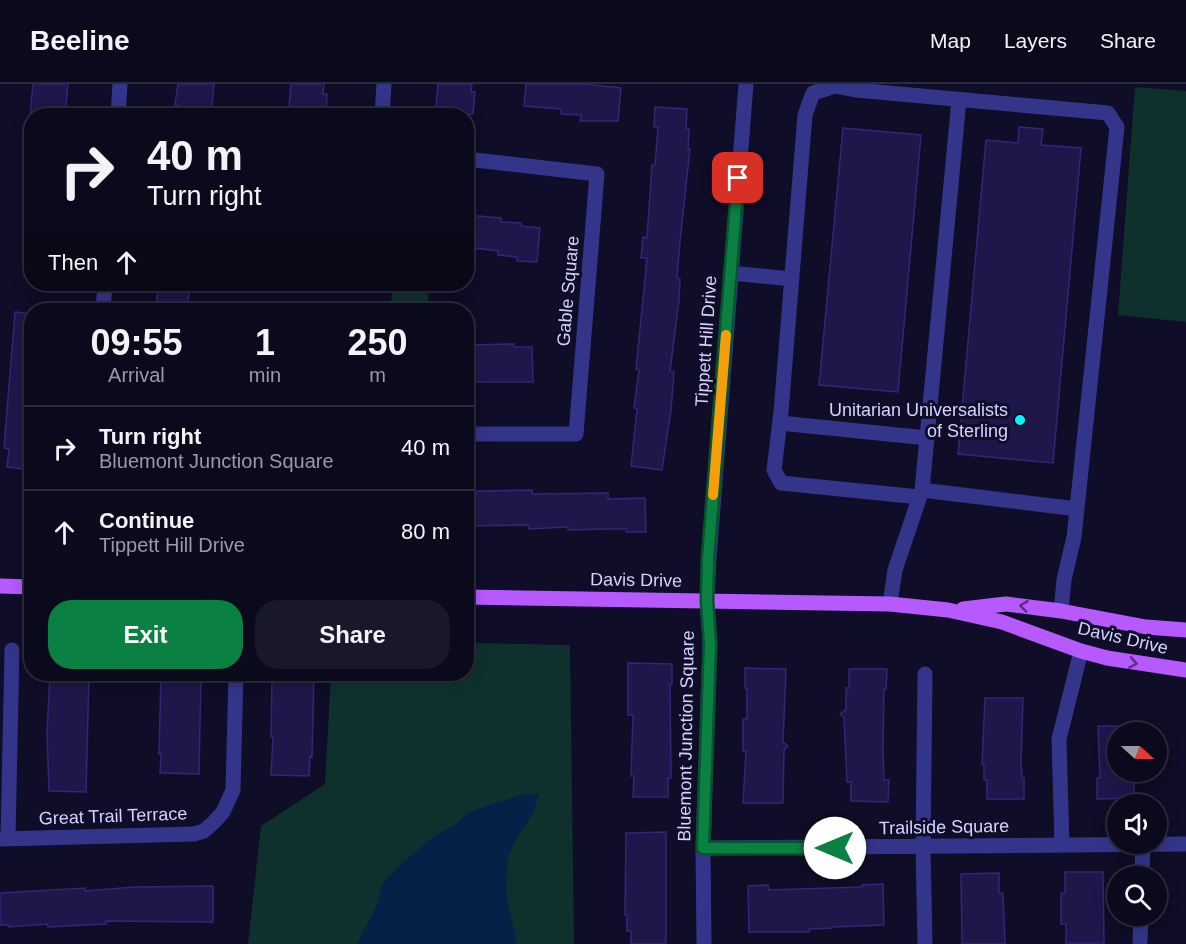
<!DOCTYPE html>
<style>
body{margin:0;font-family:Arial,sans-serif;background:#19182a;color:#f1f3f6;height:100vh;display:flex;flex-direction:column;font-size:22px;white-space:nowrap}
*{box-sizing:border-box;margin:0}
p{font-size:20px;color:#9a9aa4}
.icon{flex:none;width:33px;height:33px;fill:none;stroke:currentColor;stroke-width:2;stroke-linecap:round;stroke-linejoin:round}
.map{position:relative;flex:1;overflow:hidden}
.panel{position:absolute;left:24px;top:219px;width:450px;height:378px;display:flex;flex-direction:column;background:#0b0a1d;border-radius:24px;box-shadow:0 3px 15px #0003,0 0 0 2px #2b2b3b}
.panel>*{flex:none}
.banner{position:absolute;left:24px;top:24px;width:450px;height:183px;border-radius:24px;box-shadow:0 3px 15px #0003,0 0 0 2px #2b2b3b;background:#0b0a1d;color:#f1f3f6;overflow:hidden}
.needle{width:39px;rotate:111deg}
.tools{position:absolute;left:1107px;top:638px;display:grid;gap:12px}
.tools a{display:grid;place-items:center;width:60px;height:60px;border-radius:50%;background:#0b0a1d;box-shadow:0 3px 15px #0003,0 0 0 2px #2b2b3b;font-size:30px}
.pin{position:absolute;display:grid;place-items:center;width:51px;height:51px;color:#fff;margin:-26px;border-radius:12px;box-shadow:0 3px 9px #0006}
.me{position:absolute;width:66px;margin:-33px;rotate:270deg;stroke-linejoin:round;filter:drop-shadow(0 0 4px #0008)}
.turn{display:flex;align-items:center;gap:21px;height:126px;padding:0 24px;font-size:27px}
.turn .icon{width:78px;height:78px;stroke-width:2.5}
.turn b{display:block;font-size:42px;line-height:51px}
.then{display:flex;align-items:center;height:57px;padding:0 24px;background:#0003;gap:12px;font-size:22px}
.eta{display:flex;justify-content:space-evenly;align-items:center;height:102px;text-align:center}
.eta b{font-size:36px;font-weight:600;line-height:42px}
.button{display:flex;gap:12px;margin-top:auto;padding:12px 24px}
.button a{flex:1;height:69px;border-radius:24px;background:#0b8043;color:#fff;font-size:24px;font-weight:600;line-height:69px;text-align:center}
.button a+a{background:#19182a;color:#f1f3f6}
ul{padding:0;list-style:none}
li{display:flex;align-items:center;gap:18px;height:84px;padding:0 24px;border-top:2px solid #2b2b3b}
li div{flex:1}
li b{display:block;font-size:22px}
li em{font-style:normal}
header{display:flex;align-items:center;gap:36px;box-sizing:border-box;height:84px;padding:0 30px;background:#0b0a1d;border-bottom:2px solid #2b2b3b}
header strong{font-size:28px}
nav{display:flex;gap:33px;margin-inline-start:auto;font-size:21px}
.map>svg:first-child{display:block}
.green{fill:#0f312e}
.water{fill:#052147}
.building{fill:#1e174a;stroke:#312778;stroke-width:1.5}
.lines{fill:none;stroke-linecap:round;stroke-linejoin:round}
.minor{stroke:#33358a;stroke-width:15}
.major{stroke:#b659ff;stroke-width:15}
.oneway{stroke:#5a2f88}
.route-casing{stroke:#07532c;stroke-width:15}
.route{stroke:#0b8043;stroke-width:10}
.slow{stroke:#f59e0b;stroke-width:10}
.poi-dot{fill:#00f4fd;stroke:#0f0d27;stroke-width:2}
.labels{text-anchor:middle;stroke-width:6;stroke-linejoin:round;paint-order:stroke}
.street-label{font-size:18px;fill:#d5d2ff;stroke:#0f0d27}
.poi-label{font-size:18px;fill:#d5d2ff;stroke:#0f0d27;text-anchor:end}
</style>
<header>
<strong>Beeline</strong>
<nav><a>Map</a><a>Layers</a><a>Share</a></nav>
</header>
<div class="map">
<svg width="1186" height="860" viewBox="0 0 1186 860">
<rect width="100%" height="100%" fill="#0f0d27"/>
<path class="green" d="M1135 3 1186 7V238L1118 231Z
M392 200H429L428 224 391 223Z
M467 559 570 561 574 860H248L261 742 325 700 331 590H466Z"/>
<path class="water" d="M539 710 534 727 515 757 507 777 506 810 517 860H357L378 819 382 800 399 782 434 752 456 740 466 730 486 722 521 711Z"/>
<path class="building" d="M33 0H68L65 32H30Z
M178 0H214L211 32H179L180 22 175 21Z
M291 0H324L323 10H327L326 32H288Z
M438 0H472L471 8H475L473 30 435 32Z
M526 0H584L621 4 618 37H580L581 31 561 30V25L524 22Z
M655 23 687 25 686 44 689 45 688 65H690L680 157 677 194 680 195 679 216 670 287 674 288 671 326 662 386 631 382 637 325 634 324 639 286 636 285 647 174H641L643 153 647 154 652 81H655L658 43H654Z
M1019 43 1043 45 1041 61 1081 64 1053 379 958 370 986 56 1018 59Z
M843 44 921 51 898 308 819 301Z
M466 131 501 134V138L521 139V142L540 144 537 178 517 177V173L498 171V167L466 163Z
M158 200H190L187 226H156Z
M15 228 32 230V386L7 383 9 365 4 364Z
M514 260V263H532L533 298H474V293H466V261Z
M532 406V410L608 409V415L645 414 646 448H626V445H606L568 446V443L529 445V441L466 442V412H476V407Z
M628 579 672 580V600H670L671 694H668V713H633L634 692H631L633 631H628Z
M745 584 786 585 783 658 788 662 784 666 783 719H743L746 667H743V635H747V605L745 604Z
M849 585H887L886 605H884L883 665 884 696H889L888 718 851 717V698H847L844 634 840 630 846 625V604H849Z
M50 590H89L86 708 49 707 47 649Z
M161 590H198V592H201L199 690 160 689 161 670H159Z
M275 590H314L312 673 310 672 309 692 271 691 273 653H271L272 594H275Z
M985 614H1023L1021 678 1022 694H1024V715H987V696H984V680H982Z
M1098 642H1118V687H1134V714L1097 715V694H1100Z
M666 748V860H631V847H627V831H625L626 749Z
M1065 788H1103L1104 859H1066V840H1061V809H1065Z
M999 789V809H1003L1005 860H962L961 790Z
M883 800 884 841 832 843V844L809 845V848H749L748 802 768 801 769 806 862 803V801Z
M213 802V838L106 837V840L67 842 48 843 47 840 9 843V841H0V809L85 804V807L135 803Z"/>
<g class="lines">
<path class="minor" d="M118 32 120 0
M382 32 384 0
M466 75 597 90 576 350H466
M731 189 792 195
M103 226 105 200
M780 339 927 354
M922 406 1077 425
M919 413 781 399 774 386 781 328 805 31 813 9 835 2 856 6 1108 29 1117 43 1074 453 1064 496 1061 527
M890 520 895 486 922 406 959 16
M925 590 923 764 925 860
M0 755 194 750 204 747 214 738 223 728 233 706 236 590
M8 755 12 566
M1062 760 1059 655 1081 567
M703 764 1186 760
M1142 792 1143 759
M1140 857 1141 831
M704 860 703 764 710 559 707 517 709 475 746 0"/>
<path class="major" d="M0 502 32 503
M466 513 890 520 948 526 1002 538 1081 567 1107 574 1186 586
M963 525 1006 520 1061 527 1146 543 1186 546"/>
</g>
<defs><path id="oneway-chevron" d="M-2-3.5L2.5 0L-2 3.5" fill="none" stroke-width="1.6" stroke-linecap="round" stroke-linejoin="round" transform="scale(1.5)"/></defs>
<g class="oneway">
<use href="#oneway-chevron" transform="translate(1024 522) rotate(-173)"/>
<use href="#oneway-chevron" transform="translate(1133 579) rotate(11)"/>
</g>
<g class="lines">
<defs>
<path id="route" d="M738 94 708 475 707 517 710 559 703 764H835"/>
</defs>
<use href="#route" class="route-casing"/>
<use href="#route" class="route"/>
<path class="slow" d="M713 411 726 251"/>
</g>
<circle class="poi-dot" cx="1020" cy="336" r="6"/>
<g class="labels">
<g class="street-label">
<text transform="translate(568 207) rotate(-85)" y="6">Gable Square</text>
<text transform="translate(706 257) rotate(-86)" y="6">Tippett Hill Drive</text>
<text transform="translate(636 496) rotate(1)" y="6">Davis Drive</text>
<text transform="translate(1123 554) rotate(13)" y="6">Davis Drive</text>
<text transform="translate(686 652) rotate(-89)" y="6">Bluemont Junction Square</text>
<text transform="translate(113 732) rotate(-2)" y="6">Great Trail Terrace</text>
<text transform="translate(944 743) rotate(-1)" y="6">Trailside Square</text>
</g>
<g class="poi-label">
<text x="1008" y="332">Unitarian Universalists<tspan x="1008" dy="21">of Sterling</tspan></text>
</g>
</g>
</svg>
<div class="tools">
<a><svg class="needle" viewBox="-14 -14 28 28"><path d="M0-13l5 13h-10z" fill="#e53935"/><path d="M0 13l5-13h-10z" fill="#9a9aa4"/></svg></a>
<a><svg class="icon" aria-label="sound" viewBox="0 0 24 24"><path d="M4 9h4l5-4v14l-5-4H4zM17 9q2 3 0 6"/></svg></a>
<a><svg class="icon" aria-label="search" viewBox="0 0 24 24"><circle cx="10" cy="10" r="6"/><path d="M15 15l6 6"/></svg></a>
</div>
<div class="pin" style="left:738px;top:94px;background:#d93025"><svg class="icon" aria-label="arrive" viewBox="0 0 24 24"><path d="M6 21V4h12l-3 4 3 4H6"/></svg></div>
<svg class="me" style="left:835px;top:764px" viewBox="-20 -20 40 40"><circle r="19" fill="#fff"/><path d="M0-13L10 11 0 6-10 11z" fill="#0b8043"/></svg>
<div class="banner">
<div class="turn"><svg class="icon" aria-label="right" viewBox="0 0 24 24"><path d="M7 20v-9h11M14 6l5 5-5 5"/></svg><div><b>40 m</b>Turn right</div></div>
<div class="then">Then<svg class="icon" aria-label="ahead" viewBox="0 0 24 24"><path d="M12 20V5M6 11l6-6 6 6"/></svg></div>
</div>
<section class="panel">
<div class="eta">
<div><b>09:55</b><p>Arrival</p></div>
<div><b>1</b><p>min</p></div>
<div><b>250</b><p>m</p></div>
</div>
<ul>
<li><svg class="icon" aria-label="right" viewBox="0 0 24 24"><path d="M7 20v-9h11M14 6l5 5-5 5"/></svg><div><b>Turn right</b><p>Bluemont Junction Square</p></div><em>40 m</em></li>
<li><svg class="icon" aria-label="ahead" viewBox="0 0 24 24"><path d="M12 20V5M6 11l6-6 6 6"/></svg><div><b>Continue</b><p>Tippett Hill Drive</p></div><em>80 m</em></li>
</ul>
<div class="button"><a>Exit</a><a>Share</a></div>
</section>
</div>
